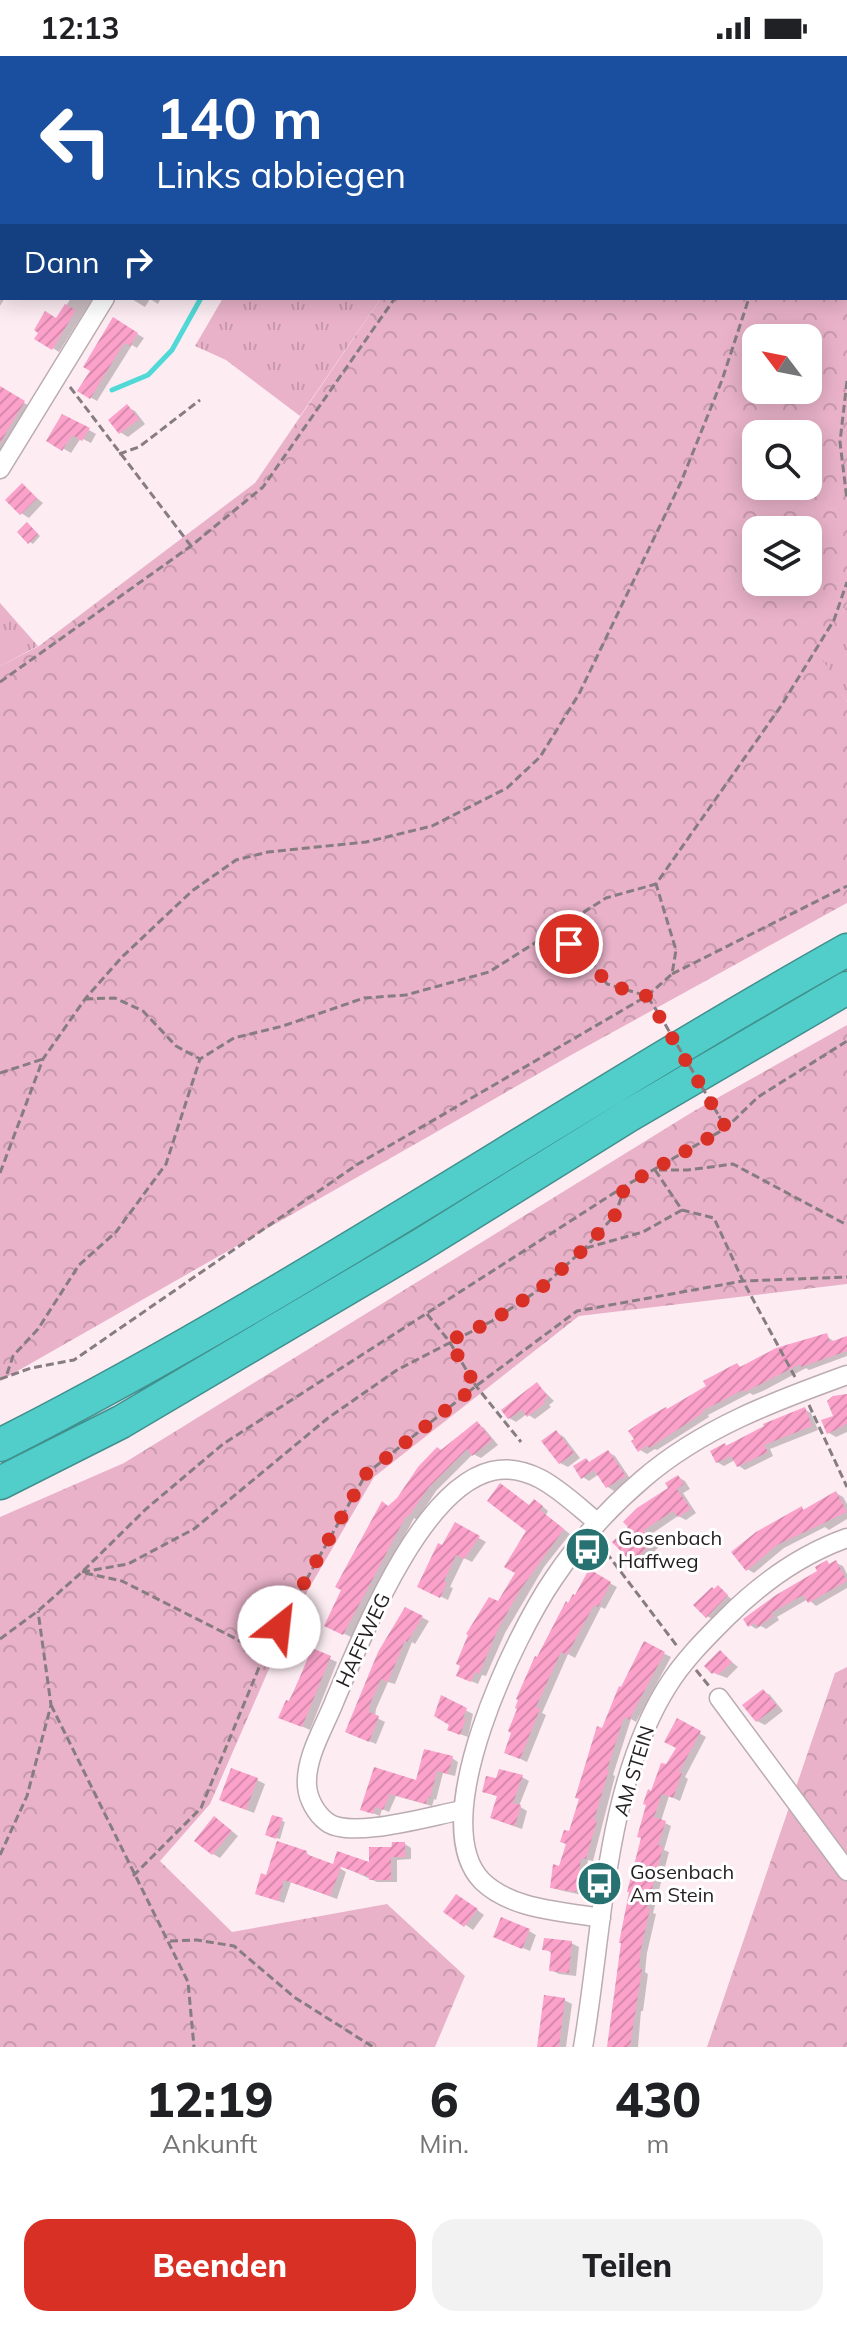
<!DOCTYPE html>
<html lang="de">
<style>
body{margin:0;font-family:Mulish,sans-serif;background:#f2f2f2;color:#202124;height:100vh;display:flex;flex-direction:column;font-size:30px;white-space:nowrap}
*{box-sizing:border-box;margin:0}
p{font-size:26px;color:#757577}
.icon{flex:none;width:44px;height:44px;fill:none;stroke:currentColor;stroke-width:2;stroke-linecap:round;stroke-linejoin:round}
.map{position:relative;height:1991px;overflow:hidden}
.sheet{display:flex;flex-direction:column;background:#fff;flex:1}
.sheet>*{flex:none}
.banner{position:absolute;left:0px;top:0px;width:848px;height:244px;box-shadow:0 4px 20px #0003;background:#1a4fa0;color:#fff;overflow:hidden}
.needle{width:52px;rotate:302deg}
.tools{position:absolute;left:742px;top:268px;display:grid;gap:16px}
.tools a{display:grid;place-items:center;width:80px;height:80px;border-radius:16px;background:#fff;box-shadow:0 4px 20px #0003;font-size:40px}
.pin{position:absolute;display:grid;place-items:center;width:68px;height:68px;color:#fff;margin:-34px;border:4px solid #fff;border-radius:50%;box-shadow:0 2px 8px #0007}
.me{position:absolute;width:88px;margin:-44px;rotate:29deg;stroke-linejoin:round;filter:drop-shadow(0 0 6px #0008)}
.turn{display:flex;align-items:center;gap:28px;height:168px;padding:0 24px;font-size:36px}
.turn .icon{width:104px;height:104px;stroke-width:2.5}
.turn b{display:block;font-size:56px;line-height:68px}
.then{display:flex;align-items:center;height:76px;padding:0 24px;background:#0003;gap:16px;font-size:30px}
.eta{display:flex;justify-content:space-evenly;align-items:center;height:136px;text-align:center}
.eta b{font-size:48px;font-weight:800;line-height:56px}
.button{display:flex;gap:16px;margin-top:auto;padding:16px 24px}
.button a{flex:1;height:92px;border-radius:24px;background:#d93025;color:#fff;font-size:32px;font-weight:800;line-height:92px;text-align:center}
.button a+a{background:#f2f2f2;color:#202124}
.status{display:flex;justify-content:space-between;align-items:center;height:56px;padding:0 40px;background:#fff;direction:ltr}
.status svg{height:22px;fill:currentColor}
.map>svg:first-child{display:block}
.grass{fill:url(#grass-tufts)}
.forest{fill:url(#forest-crowns);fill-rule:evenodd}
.shadow{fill:#0003}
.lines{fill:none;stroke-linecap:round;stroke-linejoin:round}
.stream{stroke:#50d9d6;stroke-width:5}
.building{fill:url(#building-hatch)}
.street-casing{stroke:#bbacb2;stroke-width:21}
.highway-casing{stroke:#41908e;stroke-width:35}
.path{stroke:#877d81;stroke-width:3;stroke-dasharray:8 4;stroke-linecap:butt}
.street{stroke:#fff;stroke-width:18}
.highway{stroke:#51ceca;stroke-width:32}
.path-bridge{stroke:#877d81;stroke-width:3;stroke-dasharray:8 4;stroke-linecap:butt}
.route{stroke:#d93025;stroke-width:14;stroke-dasharray:0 25.2}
.labels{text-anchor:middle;stroke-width:6;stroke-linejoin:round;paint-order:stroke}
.poi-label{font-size:20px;fill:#231e20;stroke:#fff;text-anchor:start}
.street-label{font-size:20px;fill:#231e20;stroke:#fff}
</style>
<div class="status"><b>12:13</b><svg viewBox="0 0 49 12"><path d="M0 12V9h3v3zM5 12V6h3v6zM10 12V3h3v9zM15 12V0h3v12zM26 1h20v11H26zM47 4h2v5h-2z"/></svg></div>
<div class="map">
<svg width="847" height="1991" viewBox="0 0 847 1991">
<defs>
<pattern id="grass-tufts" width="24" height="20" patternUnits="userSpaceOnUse" patternTransform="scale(2)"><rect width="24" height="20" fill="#e9b2c9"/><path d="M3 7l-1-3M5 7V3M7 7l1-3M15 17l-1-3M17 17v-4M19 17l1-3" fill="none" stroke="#c899ac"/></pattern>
<pattern id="forest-crowns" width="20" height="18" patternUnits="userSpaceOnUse" patternTransform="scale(2)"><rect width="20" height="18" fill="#e9b2c9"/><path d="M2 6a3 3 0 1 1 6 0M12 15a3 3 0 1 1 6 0" fill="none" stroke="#c899ac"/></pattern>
<pattern id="building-hatch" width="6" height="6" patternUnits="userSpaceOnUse" patternTransform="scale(2)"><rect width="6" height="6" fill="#fba1ca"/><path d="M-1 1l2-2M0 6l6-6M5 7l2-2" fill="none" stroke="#d78aad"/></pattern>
</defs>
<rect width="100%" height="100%" fill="#fdedf3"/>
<path class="grass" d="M223 242H381L300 360 226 304 195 290Z
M0 547 38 590 0 610Z
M847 548V646L821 602Z"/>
<path class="forest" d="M530 0H847V548L822 602 847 646V847L573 998 0 1325V610L39 590 255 427 381 242H846V2H529ZM756 282H808V334H756ZM756 378H808V430H756ZM756 474H808V526H756Z
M847 969V1228L579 1260 374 1421 290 1565 210 1748 160 1805 232 1876 387 1848 465 1920 435 1991H0V1461L124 1407 694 1055Z
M847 1611V1991H707L835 1617Z"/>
<path class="shadow" d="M113 0H166L167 2H112Z
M252 0H279L282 1 251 2Z
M475 0H509L474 2Z
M2 187V242H5L0 250Z
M71 242H93L59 296 37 282 57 264Z
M130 242H161L158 248 150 243 145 251Z
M114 264 144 282 137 292 132 289 97 345 80 335 93 315Z
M4 335 31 351 0 403V342Z
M127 351 135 355 145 368 128 381 120 376Z
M78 368 96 378 91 387 81 382 71 397 49 384Z
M22 430 43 447 29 462 21 457Z
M30 470 40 480 33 488 30 486Z
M826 1280 835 1286 847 1282V1300L809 1314 806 1312 765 1334 753 1339 750 1337 708 1359 709 1361 657 1394 655 1393 647 1398 640 1394 669 1354 709 1331 737 1309 742 1312Z
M537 1328 554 1345 549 1349 551 1351 535 1363 527 1358 516 1366 509 1362Z
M847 1339V1376L836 1381 829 1377Z
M805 1354 811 1357 818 1374 770 1393 773 1400 745 1414 739 1410 735 1404 724 1410 717 1406 712 1396Z
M477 1368 484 1372 498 1389 481 1402 473 1398 436 1435 417 1464 414 1462 351 1581 334 1573 442 1396Z
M556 1376 564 1381 580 1402 568 1411 560 1407Z
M608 1396 615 1400 631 1424 614 1435 608 1431 599 1418 589 1425 583 1421 586 1404 591 1407Z
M678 1421 685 1425 690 1433 683 1437 696 1457 686 1464 678 1460 650 1479 660 1490 640 1509 615 1486 671 1432Z
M836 1437 843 1441 847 1448V1463L829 1474 825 1471 784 1492 754 1517 747 1513 802 1453 805 1455Z
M541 1449 548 1455 546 1459 570 1478 544 1511 505 1577 486 1620 482 1619 478 1628 466 1623 498 1548 517 1516 528 1475Z
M456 1469 486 1486 472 1506 464 1502 450 1531 453 1532 448 1544 427 1534 443 1492Z
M827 1507 831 1509 836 1507 843 1510 847 1518V1532L816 1550 808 1543 777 1561 779 1564 766 1573 761 1570 756 1573 750 1569 820 1516Z
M589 1516 617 1531 605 1553 601 1551 575 1602 568 1598 542 1657 546 1659 527 1706 514 1700 576 1541Z
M718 1532 734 1545 715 1565 707 1560Z
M406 1553 429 1565 415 1588 412 1586 395 1628 388 1626 376 1653 375 1661 385 1666 376 1688 354 1679Z
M645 1588 671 1601 636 1666 631 1663 613 1719 615 1720 593 1805 588 1804 582 1839 559 1834 552 1831 561 1812 603 1674Z
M313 1595 337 1606 310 1674 281 1661Z
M721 1597 738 1611 727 1622 714 1617Z
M763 1635 770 1639 783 1655 765 1669 757 1665 745 1649Z
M442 1642 473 1658 468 1681 457 1677Z
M678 1665 706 1681 685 1721 688 1723 680 1745 669 1740 661 1765 671 1770 664 1794 669 1796 653 1857 656 1858 647 1897 645 1916 648 1918 643 1955H641L638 1991H610L653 1737 678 1692Z
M452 1702 458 1706 455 1720 443 1717 436 1744 434 1743 432 1750 396 1740 389 1756 382 1753 380 1760 362 1753 376 1713 417 1727Z
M522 1721 529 1725 519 1750 527 1755 522 1773 499 1765V1741L484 1735 497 1725Z
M257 1724 265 1728 254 1757 229 1747Z
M273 1761 285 1766 280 1783 270 1780Z
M222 1767 238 1780 220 1802 213 1798Z
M405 1788 411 1792V1803L397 1804V1826H377L339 1809 338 1811 346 1816 337 1843 291 1826 284 1847 257 1837 267 1821 306 1796 312 1802 334 1810 339 1797 371 1809Z
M464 1844 484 1859 473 1874 446 1855Z
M529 1875 536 1879 530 1895 503 1884Z
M571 1887 579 1891 576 1920 559 1918 551 1914 553 1898 545 1893Z
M564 1944 572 1948 566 1991H538Z"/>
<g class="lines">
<path class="stream" d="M314 2V0
M112 334 148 319 172 294 201 242"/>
</g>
<path class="building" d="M65 248 76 254 52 294 34 283 38 277 34 274 45 255 56 262Z
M113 261 138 277 130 290 124 287 90 343 77 335 90 315 83 311Z
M0 330 25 345 0 387Z
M127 348 139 363 119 378 108 364Z
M62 358 90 372 82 385 72 379 62 395 46 385Z
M22 427 37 442 20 459 5 444Z
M27 466 38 478 28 488 17 476Z
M827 1277 830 1286 847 1280V1295L801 1311 800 1308 757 1330 744 1336 743 1334 702 1355 703 1357 649 1392 647 1389 638 1396 631 1385 634 1383 628 1375 645 1363 666 1351 667 1353 706 1330 703 1325 737 1307 740 1311 776 1292Z
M537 1326 548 1341 544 1344 545 1347 527 1361 522 1354 508 1363 501 1354Z
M847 1338V1368L827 1378 821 1364 833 1360 827 1345 833 1340Z
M805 1351 812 1370 764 1389 768 1396 737 1411 731 1400 716 1407 710 1395 725 1387 726 1390 764 1370 763 1368Z
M477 1365 492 1384 472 1400 467 1393 429 1431 408 1461 406 1460 343 1579 324 1570 341 1534 335 1531 382 1445 388 1450 397 1442 418 1411 437 1391 441 1394Z
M556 1374 574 1397 559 1408 541 1385Z
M608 1394 626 1420 606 1432 594 1414 581 1423 573 1410 586 1402 589 1406Z
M678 1419 684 1428 677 1433 691 1453 678 1461 673 1455 644 1474 654 1485 632 1507 612 1486 628 1471 623 1466 637 1452 668 1432 665 1427Z
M500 1427 529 1449 534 1443 543 1450 540 1454 564 1473 520 1534 498 1573 479 1618 475 1616 471 1626 456 1620 460 1610 456 1608 468 1579 466 1578 489 1541 498 1545 515 1517 504 1511 526 1475 487 1445Z
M836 1435 847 1456 777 1489 746 1515 731 1496 756 1476 802 1450 803 1454Z
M455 1466 480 1480 464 1503 456 1499 444 1525 447 1527 440 1542 417 1531 438 1487 442 1489Z
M827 1504 829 1508 836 1504 847 1525 808 1547 803 1539 771 1557 773 1560 758 1571 755 1567 748 1571 743 1563 776 1539 817 1515 815 1511Z
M589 1513 611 1526 598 1551 594 1549 567 1599 561 1596 536 1651 540 1653 520 1703 504 1697 511 1677 508 1675 517 1653 515 1652 518 1644 516 1643 535 1600 537 1601 566 1545 568 1547 573 1538 575 1539Z
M718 1529 728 1539 706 1562 693 1549 712 1531 714 1533Z
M405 1551 423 1560 407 1586 405 1584 388 1626 381 1623 370 1648 369 1656 379 1660 369 1686 345 1676 378 1596Z
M644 1585 665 1596 629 1664 624 1661 607 1714H609L594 1764 597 1765 586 1803 581 1802 576 1836 550 1832 553 1808 559 1810 566 1788 560 1786 564 1774 569 1775 579 1743 575 1742 597 1670 602 1672 619 1630 621 1631Z
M312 1592 331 1600 302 1671 278 1662 286 1644 289 1645 294 1635Z
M720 1594 732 1606 718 1619 715 1616 712 1618 704 1610Z
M763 1633 777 1650 756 1666 742 1649Z
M441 1639 467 1652 463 1662 466 1663 460 1679 447 1674 449 1669 434 1660Z
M677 1662 701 1675 679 1716 682 1717 673 1742 662 1738 654 1761 666 1765 658 1789 663 1791 647 1852 650 1853 641 1893 639 1912 642 1913 630 1991H607L621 1887H619L629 1836H627L641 1782 637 1781 646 1749 643 1748 648 1733 651 1735 661 1707 666 1708 676 1692 664 1686Z
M424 1693 453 1700 448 1718 437 1715 430 1742 427 1741 426 1748 390 1738 383 1754 376 1751 373 1758 360 1754 374 1711 416 1724Z
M231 1712 258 1722 246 1754 219 1744Z
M499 1713 523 1719 513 1747 521 1749 515 1770 490 1762 497 1740 482 1736 486 1720 496 1722Z
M272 1759 283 1762 276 1783 265 1779Z
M214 1760 232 1775 212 1799 194 1785Z
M277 1785 307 1795 306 1798 341 1811 330 1840 284 1824 278 1845 255 1838 261 1817 266 1819Z
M392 1786H405V1801H391V1824H369V1821L333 1808 337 1795 369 1806V1791H392L391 1796Z
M456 1838 478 1853 464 1871 443 1856Z
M501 1861 530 1873 522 1893 493 1881Z
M544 1882 572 1885 569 1917 549 1915 551 1895 542 1894Z
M544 1939 565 1942 559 1991H537Z"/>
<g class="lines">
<defs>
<path id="street" d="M44 2 45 0
M234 2 235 0
M338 2 339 0
M543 2 544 0
M0 126 2 120
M0 413 105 242
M719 1642 847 1815
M463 1754C433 1759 351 1784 327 1766 316 1758 308 1743 307 1730 305 1701 325 1670 335 1644 362 1581 420 1432 492 1415 534 1405 568 1443 597 1466
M601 1862C562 1855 512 1854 482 1825 424 1765 515 1579 554 1522 579 1485 609 1452 643 1423 702 1372 775 1345 847 1319
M583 1991C603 1876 604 1732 667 1631 683 1605 705 1583 726 1562 760 1528 802 1498 847 1482"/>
<path id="highway" d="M0 1389C292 1241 562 1054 847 894
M0 1427 121 1366 419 1190 628 1060 847 932"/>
</defs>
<use href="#street" class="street-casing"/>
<use href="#highway" class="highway-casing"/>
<path class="path" d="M679 2 684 0
M846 78H847
M847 325 840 386 847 444
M70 331 191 490
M119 398 139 391 200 344
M0 626 191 490 263 431 395 242
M551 878 586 898 607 928 647 940 659 958
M672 918 847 830
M85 943 115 942 143 955 176 990 200 1003
M0 1017 43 1003
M719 1060 726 1072
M655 1114 682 1154 714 1162 743 1225 795 1321
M659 1114H688L733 1108 847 1169
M0 1117 43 1003 85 943 122 901 192 835 236 804 268 796 366 786 432 770 507 732 540 701 579 638 681 426 722 324 749 242
M586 1192 643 1176 682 1154
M427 1258 449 1285 476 1330 521 1386
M7 1318 13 1300 38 1273 79 1209 116 1176 166 1108 200 1003 234 982 283 970 364 942 406 939 489 916 606 842 656 828
M0 1323 31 1312 74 1304 358 1108 647 940 672 918 676 894 656 828 781 650 834 564 847 526
M809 1349 847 1431
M599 1487 677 1590
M82 1516 128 1508 194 1473 328 1362 397 1314 492 1265 540 1233 585 1192 615 1159 625 1131
M85 1517 122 1525 264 1597
M0 1583 38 1555 82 1516 146 1453 223 1388 625 1130 726 1072 758 1041 847 985
M696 1614 709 1630
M51 1649 188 1926 194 1991
M0 1799 27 1740 51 1649 38 1555
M133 1820 201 1752 265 1597 366 1418 476 1330 577 1255 743 1225 847 1221
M170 1885 197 1884 234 1890 294 1941 373 1991"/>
<use href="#street" class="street"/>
<use href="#highway" class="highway"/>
<path class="path-bridge" d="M659 958 719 1060"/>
</g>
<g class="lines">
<path class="route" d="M279 1571 366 1418 476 1330 449 1285 492 1265 540 1233 585 1192 615 1159 625 1130 726 1072 647 940 607 928 586 898 569 888"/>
</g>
<defs>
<symbol id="bus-disc" viewBox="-11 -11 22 22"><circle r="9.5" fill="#277270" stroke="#fff"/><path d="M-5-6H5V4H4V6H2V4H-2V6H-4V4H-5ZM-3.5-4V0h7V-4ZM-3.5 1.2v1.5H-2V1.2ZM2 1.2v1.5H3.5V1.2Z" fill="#fff"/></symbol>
</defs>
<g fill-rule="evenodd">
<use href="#bus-disc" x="562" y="1468" width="51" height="51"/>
<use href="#bus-disc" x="574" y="1802" width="51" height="51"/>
</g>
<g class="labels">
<g class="poi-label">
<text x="618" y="1489">Gosenbach<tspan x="618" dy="23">Haffweg</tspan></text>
<text x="630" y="1823">Gosenbach<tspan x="630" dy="23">Am Stein</tspan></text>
</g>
<g class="street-label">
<text transform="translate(363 1584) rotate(-65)" y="7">HAFFWEG</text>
<text transform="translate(634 1715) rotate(-73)" y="7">AM STEIN</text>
</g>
</g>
</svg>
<div class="tools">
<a><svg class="needle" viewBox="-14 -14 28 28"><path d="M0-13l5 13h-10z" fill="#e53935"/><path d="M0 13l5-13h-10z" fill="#757577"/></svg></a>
<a><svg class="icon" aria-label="search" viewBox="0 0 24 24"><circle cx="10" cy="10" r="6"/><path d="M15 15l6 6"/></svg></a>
<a><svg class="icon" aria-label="layers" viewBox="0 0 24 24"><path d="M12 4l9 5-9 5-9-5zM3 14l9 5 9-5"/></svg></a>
</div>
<div class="pin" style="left:569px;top:888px;background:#d93025"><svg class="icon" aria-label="arrive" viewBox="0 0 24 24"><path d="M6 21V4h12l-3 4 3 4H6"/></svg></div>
<svg class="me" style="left:279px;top:1571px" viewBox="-20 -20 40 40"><circle r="19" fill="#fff"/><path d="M0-13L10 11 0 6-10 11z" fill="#d93025"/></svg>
<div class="banner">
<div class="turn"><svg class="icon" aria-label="left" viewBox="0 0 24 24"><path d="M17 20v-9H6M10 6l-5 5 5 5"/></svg><div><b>140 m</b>Links abbiegen</div></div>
<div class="then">Dann<svg class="icon" aria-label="right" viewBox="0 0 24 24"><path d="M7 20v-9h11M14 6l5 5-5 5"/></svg></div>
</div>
</div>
<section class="sheet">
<div class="eta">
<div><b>12:19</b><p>Ankunft</p></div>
<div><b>6</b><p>Min.</p></div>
<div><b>430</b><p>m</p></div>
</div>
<div class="button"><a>Beenden</a><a>Teilen</a></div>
</section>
